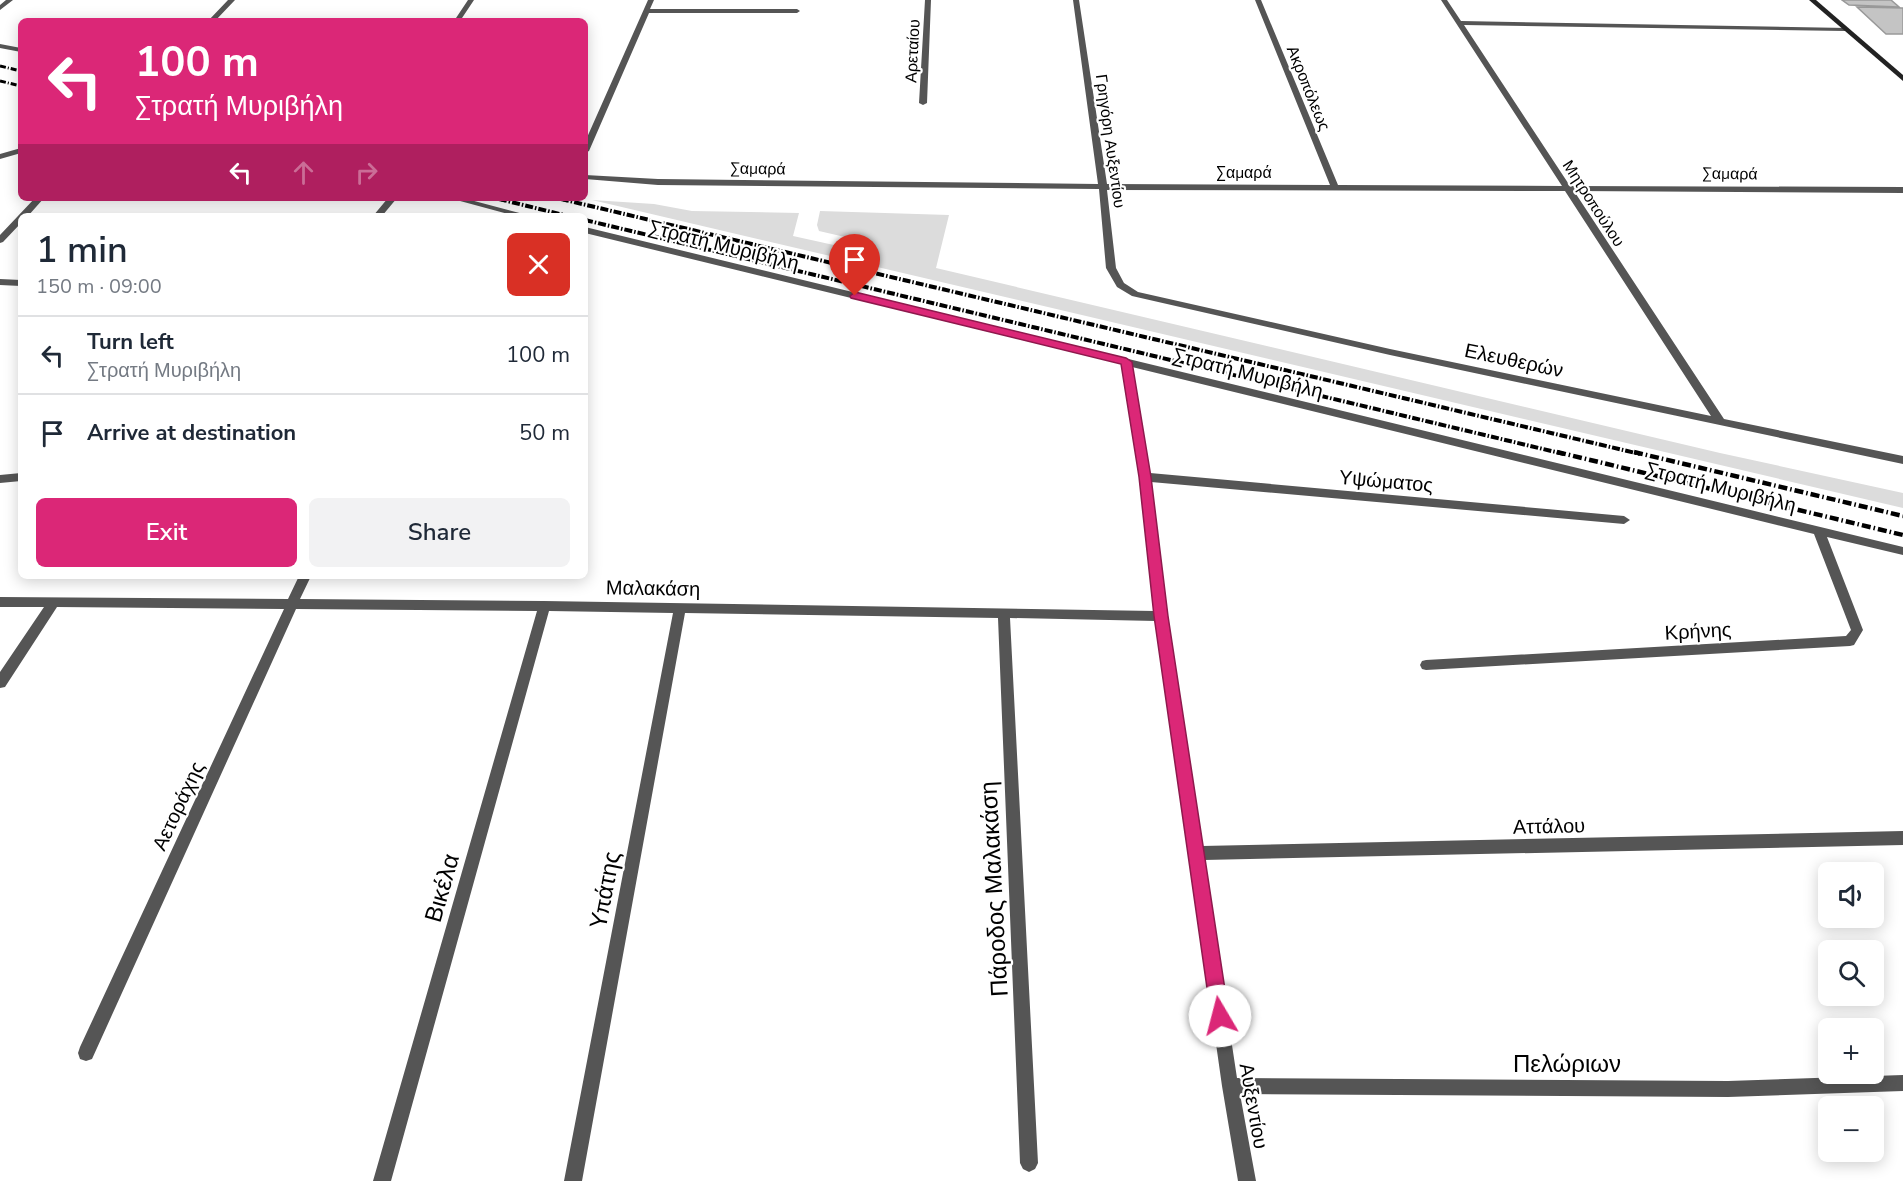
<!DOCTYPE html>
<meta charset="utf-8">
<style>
body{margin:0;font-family:"Nunito Sans",sans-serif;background:#f2f2f3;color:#1f2937;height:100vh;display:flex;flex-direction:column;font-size:22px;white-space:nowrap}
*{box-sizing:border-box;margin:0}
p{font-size:20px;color:#747a83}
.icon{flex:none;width:33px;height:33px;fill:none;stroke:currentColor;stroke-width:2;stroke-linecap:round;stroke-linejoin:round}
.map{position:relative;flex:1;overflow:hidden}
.panel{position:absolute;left:18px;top:213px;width:570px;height:366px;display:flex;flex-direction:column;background:#fff;border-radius:9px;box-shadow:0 3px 15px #0003}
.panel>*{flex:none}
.banner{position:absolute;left:18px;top:18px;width:570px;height:183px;border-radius:9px;box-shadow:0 3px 15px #0003;background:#db2777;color:#fff;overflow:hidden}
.controls{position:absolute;left:1818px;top:862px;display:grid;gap:12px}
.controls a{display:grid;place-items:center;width:66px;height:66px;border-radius:9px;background:#fff;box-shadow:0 3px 15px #0003;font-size:30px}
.pin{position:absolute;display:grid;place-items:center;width:51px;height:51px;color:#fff;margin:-62px -26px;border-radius:50% 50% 50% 0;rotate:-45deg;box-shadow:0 0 6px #0007}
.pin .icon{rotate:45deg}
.me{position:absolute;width:66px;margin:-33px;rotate:352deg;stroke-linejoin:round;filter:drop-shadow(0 0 4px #0008)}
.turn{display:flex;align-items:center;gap:21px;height:126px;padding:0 18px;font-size:27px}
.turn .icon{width:78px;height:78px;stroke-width:2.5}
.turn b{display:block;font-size:42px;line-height:51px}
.lanes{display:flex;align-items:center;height:57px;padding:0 18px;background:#0003;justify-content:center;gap:30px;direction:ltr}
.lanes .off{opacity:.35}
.round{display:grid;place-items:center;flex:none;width:63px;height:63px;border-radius:9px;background:#f2f2f3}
.overview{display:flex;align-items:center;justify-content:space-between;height:102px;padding:0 18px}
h1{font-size:36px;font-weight:600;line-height:45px}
.button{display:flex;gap:12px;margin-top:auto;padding:12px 18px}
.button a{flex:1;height:69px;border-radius:9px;background:#db2777;color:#fff;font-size:24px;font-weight:600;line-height:69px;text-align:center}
.button a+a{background:#f2f2f3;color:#1f2937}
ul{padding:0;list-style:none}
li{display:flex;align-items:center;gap:18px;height:78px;padding:0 18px;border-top:2px solid #e0e1e3}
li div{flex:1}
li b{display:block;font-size:22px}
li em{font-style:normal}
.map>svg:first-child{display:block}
.green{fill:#dcdcdc}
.building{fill:#c4c4c4;stroke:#999;stroke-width:1.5}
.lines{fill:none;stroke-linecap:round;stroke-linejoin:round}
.street{fill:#555;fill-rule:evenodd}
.secondary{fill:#222;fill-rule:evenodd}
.rail-far2{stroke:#000;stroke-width:3;stroke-dasharray:6 2 1 2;stroke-linecap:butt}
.rail-far1{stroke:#000;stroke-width:4;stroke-dasharray:8 2 1.5 2;stroke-linecap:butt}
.rail{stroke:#000;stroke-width:4.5;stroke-dasharray:9 3 1.5 3;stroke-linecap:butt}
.route{fill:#db2777;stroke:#8e194d;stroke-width:1.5}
.labels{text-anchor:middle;stroke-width:4.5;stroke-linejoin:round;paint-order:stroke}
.far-street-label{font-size:16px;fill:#000;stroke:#fff}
.street-label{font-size:20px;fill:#000;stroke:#fff}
.near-street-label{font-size:24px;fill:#000;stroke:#fff}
</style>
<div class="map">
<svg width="1903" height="1181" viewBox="0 0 1903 1181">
<rect width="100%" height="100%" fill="#fff"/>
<path class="green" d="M592 200 654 204 692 211 799 213 793 236 870 253 873 246 871 243 819 231 817 225 820 211 949 215 936 268 1720 453 1903 493V508Z"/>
<path class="building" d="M1842 0H1891L1899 7 1849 5Z
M1857 7 1903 8V34H1886Z"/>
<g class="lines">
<path class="street" d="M6 0H13L0 10V5Z
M228 0H235L215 21H208Z
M468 0H474L460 21H454Z
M648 0H654L650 9H797L800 11 797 13H649L589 151 585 153V142Z
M925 0H931L927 103 923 105 919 103Z
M1073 0H1079L1107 184 1330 185 1255 0H1261L1338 185 1562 186 1441 0H1447L1461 21 1847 28 1848 29 1845 31 1464 25 1570 186 1903 187V193L1574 191 1724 419 1903 456V464L1390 355 1132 296 1117 287 1106 268 1099 189 658 185 585 179V175L658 179 1098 184ZM1107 190 1565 191 1711 416 1390 349 1138 292 1124 283 1116 268Z
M0 44 21 48V52L0 48Z
M21 148V153L0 159V154Z
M35 198H44L28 216H21V223L3 242 0 243V235Z
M388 198H397L382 216H373Z
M449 198H463L531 216H516Z
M585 227 1903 547V555L1827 537 1863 630 1854 645 1850 646 1426 670 1422 669 1420 665 1422 661 1426 660 1846 636 1851 630 1814 534 1132 367 1150 473 1624 516 1630 520 1624 524 1151 482 1167 616 1202 846 1903 831V845L1204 860 1237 1078 1728 1081 1903 1075V1091L1728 1097 1240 1094 1256 1181H1238L1222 1086 1156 621 1010 618 1038 1163 1035 1169 1029 1172 1023 1169 1020 1163 998 618 685 613 582 1181H564L673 613 549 611 391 1181H373L537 611 296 609 92 1059 86 1061 80 1059 78 1053 80 1047 284 609 57 607 5 687 0 688V672L44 607H0V597L288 599 299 576H311L300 599 544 601 1154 611 1140 477 1122 364 585 233Z
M0 279 21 280V286L0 285Z
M21 473V481L0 483V475Z"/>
<path class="secondary" d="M1809 0H1816L1903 75V81Z"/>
<path class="rail-far2" d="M0 66 21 71
M0 81 21 86
M494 198 505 201
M556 198 567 201"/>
<path class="rail-far1" d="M499 199 568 216
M561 199 1640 454
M585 220 1564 454"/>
<path class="rail" d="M1557 452 1903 535
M1634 452 1903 516"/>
</g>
<path class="route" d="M855 292 1126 358 1132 362 1151 477 1168 616 1229 1016 1226 1023 1220 1025 1214 1023 1211 1016 1154 616 1139 477 1121 364 851 298 850 296Z"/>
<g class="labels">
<g class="far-street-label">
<text transform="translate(912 51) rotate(-87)" y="6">Αρεταίου</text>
<text transform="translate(1309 88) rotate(68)" y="6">Ακροπόλεως</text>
<text transform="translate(1111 141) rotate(82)" y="6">Γρηγόρη Αυξεντίου</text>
<text transform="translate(758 168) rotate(1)" y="6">Σαμαρά</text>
<text x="1244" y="178">Σαμαρά</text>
<text transform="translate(1730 173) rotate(1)" y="6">Σαμαρά</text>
<text transform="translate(1594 203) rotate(57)" y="6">Μητροπούλου</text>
</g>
<g class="street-label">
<text transform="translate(724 245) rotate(14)" y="7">Στρατή Μυριβήλη</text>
<text transform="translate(1514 360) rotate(12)" y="7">Ελευθερών</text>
<text transform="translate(1248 373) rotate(14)" y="7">Στρατή Μυριβήλη</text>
<text transform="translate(1386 481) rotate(5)" y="7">Υψώματος</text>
<text transform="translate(1721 487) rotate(14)" y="7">Στρατή Μυριβήλη</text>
<text transform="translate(653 588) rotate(1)" y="7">Μαλακάση</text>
<text transform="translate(1698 631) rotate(-3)" y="7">Κρήνης</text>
<text transform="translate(178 806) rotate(-65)" y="7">Αετοράχης</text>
<text transform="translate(1549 826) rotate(-1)" y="7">Αττάλου</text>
<text transform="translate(1254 1106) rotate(80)" y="7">Αυξεντίου</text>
</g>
<g class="near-street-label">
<text transform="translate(442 888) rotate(-74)" y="8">Βικέλα</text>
<text transform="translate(994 889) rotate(-93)" y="8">Πάροδος Μαλακάση</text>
<text transform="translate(605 890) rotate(-79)" y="8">Υπάτης</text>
<text x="1567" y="1072">Πελώριων</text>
</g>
</g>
</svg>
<div class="controls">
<a><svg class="icon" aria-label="sound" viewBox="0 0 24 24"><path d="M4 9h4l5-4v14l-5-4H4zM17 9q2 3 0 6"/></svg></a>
<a><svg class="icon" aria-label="search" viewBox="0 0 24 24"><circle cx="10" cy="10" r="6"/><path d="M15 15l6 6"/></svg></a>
<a>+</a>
<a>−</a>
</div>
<div class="pin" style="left:855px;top:296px;background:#d93025"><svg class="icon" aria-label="arrive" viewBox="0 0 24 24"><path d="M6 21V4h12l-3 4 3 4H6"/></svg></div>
<svg class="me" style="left:1220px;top:1016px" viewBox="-20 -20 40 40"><circle r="19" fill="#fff"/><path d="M0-13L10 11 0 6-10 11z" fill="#db2777"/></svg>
<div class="banner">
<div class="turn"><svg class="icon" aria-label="left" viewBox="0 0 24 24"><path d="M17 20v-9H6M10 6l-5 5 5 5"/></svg><div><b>100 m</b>Στρατή Μυριβήλη</div></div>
<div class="lanes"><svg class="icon" aria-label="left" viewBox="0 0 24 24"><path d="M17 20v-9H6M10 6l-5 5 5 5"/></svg><svg class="icon off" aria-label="ahead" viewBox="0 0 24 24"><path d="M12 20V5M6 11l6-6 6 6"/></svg><svg class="icon off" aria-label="right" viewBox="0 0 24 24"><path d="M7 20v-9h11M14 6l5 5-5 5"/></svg></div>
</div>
<section class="panel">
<div class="overview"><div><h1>1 min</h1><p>150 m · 09:00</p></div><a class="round" style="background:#d93025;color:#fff"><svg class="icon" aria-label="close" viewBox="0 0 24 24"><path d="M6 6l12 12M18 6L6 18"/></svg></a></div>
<ul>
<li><svg class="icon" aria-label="left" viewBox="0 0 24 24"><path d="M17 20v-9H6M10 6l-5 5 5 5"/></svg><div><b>Turn left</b><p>Στρατή Μυριβήλη</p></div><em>100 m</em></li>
<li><svg class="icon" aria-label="arrive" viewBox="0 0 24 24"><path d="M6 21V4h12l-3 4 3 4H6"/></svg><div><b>Arrive at destination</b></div><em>50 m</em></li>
</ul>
<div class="button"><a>Exit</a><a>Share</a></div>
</section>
</div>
